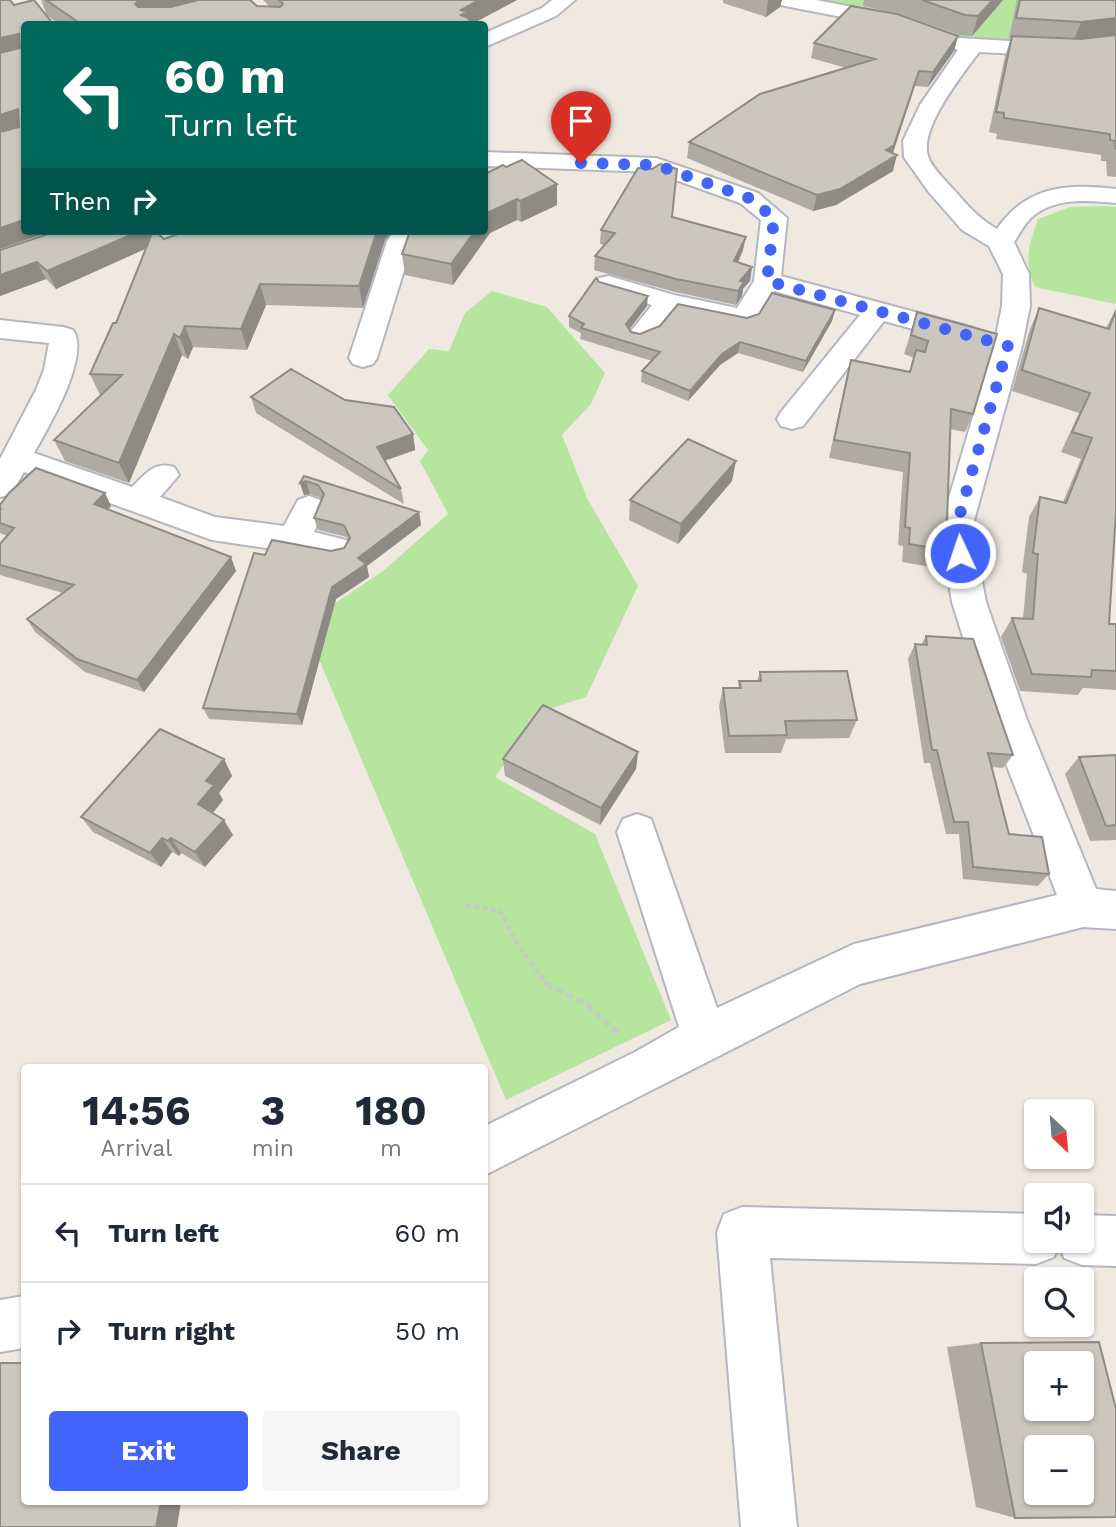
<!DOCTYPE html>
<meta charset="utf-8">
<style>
body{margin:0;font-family:"Work Sans",sans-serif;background:#f6f6f7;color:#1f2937;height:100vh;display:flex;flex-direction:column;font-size:26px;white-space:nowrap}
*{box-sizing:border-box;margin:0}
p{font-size:23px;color:#747a83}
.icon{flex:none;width:38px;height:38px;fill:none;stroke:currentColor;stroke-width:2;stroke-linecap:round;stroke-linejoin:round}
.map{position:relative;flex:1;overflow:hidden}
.side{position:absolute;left:21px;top:1064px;width:467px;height:441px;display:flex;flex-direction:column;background:#fff;border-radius:7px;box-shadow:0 2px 5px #0004}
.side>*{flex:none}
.hud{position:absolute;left:21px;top:21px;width:467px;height:214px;border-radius:7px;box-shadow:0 2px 5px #0004;background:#00695c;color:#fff;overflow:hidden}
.needle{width:46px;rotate:154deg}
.tools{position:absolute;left:1024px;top:1099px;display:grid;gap:14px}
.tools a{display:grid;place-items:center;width:70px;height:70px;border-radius:7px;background:#fff;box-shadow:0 2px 5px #0004;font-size:35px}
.pin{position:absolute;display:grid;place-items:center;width:60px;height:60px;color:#fff;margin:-72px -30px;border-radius:50% 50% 50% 0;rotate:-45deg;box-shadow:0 0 7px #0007}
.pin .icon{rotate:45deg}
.me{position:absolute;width:77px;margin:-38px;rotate:357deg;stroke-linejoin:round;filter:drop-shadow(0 0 5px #0008)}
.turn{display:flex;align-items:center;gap:24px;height:147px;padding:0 28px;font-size:32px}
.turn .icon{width:91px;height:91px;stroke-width:2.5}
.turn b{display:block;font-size:49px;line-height:60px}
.then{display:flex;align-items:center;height:66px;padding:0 28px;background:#0003;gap:14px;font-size:26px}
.eta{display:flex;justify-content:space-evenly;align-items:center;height:119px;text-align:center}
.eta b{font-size:42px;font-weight:700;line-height:49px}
.primary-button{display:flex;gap:14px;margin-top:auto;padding:14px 28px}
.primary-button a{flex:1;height:80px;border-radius:7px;background:#4264fb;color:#fff;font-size:28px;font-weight:700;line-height:80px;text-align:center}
.primary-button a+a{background:#f6f6f7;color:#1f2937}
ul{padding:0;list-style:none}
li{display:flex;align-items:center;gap:21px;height:98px;padding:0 28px;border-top:2px solid #e0e1e3}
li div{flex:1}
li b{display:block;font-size:26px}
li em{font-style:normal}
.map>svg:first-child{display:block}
.green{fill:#b6e59e}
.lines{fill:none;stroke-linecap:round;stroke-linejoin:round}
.minor-casing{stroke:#b4b7c1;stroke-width:4}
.path-far1{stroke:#c9c9c9;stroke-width:4.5;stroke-dasharray:5 3.5;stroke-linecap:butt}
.path{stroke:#c9c9c9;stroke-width:5;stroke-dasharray:7 4.5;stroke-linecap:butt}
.minor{fill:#fff;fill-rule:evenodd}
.wall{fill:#afaba4}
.shaded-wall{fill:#8e8b86}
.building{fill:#cbc7bf;stroke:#8e8b86;stroke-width:2;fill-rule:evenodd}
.route{stroke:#4264fb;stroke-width:12;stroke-dasharray:0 21.6}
</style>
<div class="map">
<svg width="1116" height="1527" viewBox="0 0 1116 1527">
<rect width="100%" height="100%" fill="#efe9e1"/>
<path class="green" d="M800 0H1021L1076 44 955 37Z
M1105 206 1116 207V304L1035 287C1023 261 1029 245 1038 219L1070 207Z
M492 291 547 307 605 373 591 404 562 435 587 498 638 586 586 697 543 711 495 777 595 834 671 1020 506 1100 304 624 383 571 448 514 420 461 428 450 388 395 429 349 449 351 465 313Z"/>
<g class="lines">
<defs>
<path id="minor" d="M552 0H575L556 16 485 47V33L542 8Z
M775 0H816L899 16 959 38 1073 45 1116 40V52L1073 57 979 52C963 74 919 128 928 156 931 167 946 181 954 190 968 206 979 219 997 229 1026 186 1067 183 1116 189V203C1088 200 1052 197 1030 219 1023 226 1019 235 1014 242L1029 274 1030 306 1022 346 972 528 986 602 1027 720 1096 889 1116 891V929L1083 927 860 984 485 1175V1126L635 1052 679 1027 617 832 623 819 637 814 651 819 717 1008 854 944 1057 895 989 720 952 602 940 528 994 346 1002 306 1003 274 989 246 962 230 928 191 904 157 903 141 920 105 958 50 894 27 785 6 778 4Z
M485 152 656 158 758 193 787 218 781 276 974 328 978 334 974 340 964 343 884 321 803 426 792 429 781 426 777 419 781 412 860 315 774 291 755 324 745 326 676 312C663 328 654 347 632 341L628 335 652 305 599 290 596 284 599 278 609 276 674 295 737 308 754 281 761 220 740 203 653 172 485 166Z
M394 231H420L413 241 377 358 373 364 363 367 353 364 349 358 387 241Z
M0 320 63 327 73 330C91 356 48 428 34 453L132 487C146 474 154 461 174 467L179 475 160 497 215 517 284 526 298 500 309 496 320 500 325 508 314 532 346 540 351 549 346 558 334 561 294 552 212 540 24 472 11 494 0 497V459L36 390 44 370 49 343 0 338Z
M742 1207 1036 1214V1241H1082V1215L1116 1216V1266L1082 1265 1064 1258 1059 1244 1054 1257 1036 1264 770 1258 797 1527H741L717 1232 724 1214Z
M24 1296V1348L0 1352V1300Z"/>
</defs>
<use href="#minor" class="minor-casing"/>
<path class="path-far1" d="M466 905 500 911 515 940 549 987"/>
<path class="path" d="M546 985 585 1003 619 1034"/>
<use href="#minor" class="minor"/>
</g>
<path class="wall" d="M41 0H250L257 6H269L263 0H517L472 24H60L47 16Z
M723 0H782L780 7 766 17 723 3Z
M864 0H1003L972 36 960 35 900 14 863 6Z
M1017 0H1116V177L1107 176 1106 161H1101V155L996 139 997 134 989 132 1005 56 1011 39 1009 38Z
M958 36 954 51 928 87 915 86 893 153V171L836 205 813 211 687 158 689 142 846 68 811 58 814 43Z
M485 174 557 205 521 222 517 220 490 233 453 285 405 275 402 254Z
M672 217 743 250 738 263 752 267 750 281 743 289 742 296 736 305 675 292 594 270 595 256 605 245 600 244 601 230Z
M57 231H149L151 235 164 239 186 231H392L385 240 363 308 266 305 247 350 193 347 188 359 182 355 129 483 65 461 54 440 101 395H100L90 374 116 323 145 249 56 289 46 279 0 296V250Z
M599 282 647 306 629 330 631 332 640 334 747 318 835 310 832 321 803 372 738 353 720 365 688 401 641 382 642 371 652 361 580 339 581 333 569 327V316Z
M1039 308 1106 328 1116 309 1109 624H1116V690L1083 688 1078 695 1020 691 1001 637 1012 618 1023 619 1027 574 1022 572 1029 517 1040 497 1063 502 1081 459 1061 452 1079 413 1012 391 1030 329Z
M917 312 973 414 965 432 950 429 946 550 937 568 902 562 903 546 898 545 903 472 829 458 846 379 851 360 909 372 914 358 904 354Z
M251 397 345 400 413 434 415 450 385 461 401 489 404 504 256 413Z
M304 476 419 512 421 525 367 566 369 577 336 599 302 725 209 719 203 708 265 555 331 551 344 548 348 541 347 537 318 530 314 518 322 499 321 498 310 494 304 495 300 483Z
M732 481 678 544 629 520 630 500Z
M105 493 111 506 108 510 236 571 144 692 85 672 35 632 27 619 63 593 0 575V544L7 536 0 533V505Z
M926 636 1013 755 1003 768 992 767 1009 834 1049 874 1038 886 963 879 959 834H946L930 763H924L908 659 915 644 921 645Z
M760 672 857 720 849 738 786 739 781 753H725L719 706 723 688H738L739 681H757Z
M638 752 636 769 600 825 505 776 503 759Z
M1116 755V840L1090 841 1065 774 1079 757Z
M224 759 232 776 219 793 223 800 213 813 233 835 205 867 181 853 179 856 172 852 161 867 93 832 81 817Z
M981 1343 1015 1518 976 1507 947 1347Z"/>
<path class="shaded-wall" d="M139 0H213L141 24 135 4Z
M479 0H517L472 24H462L461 10Z
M768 0H782L780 7 766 17Z
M993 0H1003L972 36 978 16Z
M1116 18V37L1073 42 1081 22Z
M19 34 24 48 0 57V38Z
M958 36 954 51 928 87 933 72Z
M919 71 891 159 897 155 893 171 836 205 813 211 817 195 886 150Z
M18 109 24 124 0 135V115Z
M557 184V205L521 222 520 201Z
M517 199V220L490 233 453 285 451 264 475 231H485V217L489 212Z
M24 220V231H52L0 249V228Z
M140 231H149L154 245 56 289 47 271Z
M377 231H392L385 240 363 308 359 286Z
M746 237 743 250 732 275 734 261Z
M37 262 46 279 0 296V275Z
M752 267 750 281 743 289 742 296 736 305 740 281Z
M260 284 266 305 247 350 241 329Z
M648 296 647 306 625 335 626 324Z
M835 310 832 321 803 372 806 361Z
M185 326 193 347 188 359 180 338Z
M174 334 182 355 129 483 119 463Z
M740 342 738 353 720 365 688 401 690 391 722 354Z
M413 434 415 450 380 462 377 447Z
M736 461 732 481 678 544 681 524Z
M306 481 310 494 304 495 300 483Z
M105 493 111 506 101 518 94 504Z
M419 512 421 525 367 566 369 577 336 599 302 725 297 714 332 587 358 558Z
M231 557 236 571 144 692 137 680Z
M638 752 636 769 600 825 601 808Z
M224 759 232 776 219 793 223 800 208 819 198 804 206 781Z
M224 820 233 835 205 867 195 852Z
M162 838 172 852 161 867 150 853Z
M171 838 181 853 179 856 168 841Z
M161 1502H181L177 1527H156Z"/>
<path class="building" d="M0 0H10L14 5 34 0 53 24H24V220L0 228V132L19 127 18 109 0 115V53L20 48 19 34 0 38Z
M46 0H139L135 4 138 7H171L198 0H250L257 6 280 7 283 4 279 0H479L461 10 467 12 461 15 472 20 462 24H81Z
M922 0H993L978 16 965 15Z
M1020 0H1116V18L1081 22 1016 18Z
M851 6 897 14 958 36 933 72 919 71 894 145 886 150 897 155 840 189 817 195 689 142 760 94 875 59 814 43Z
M1116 35V150L1115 141 1110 140V134L1004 118V113L996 112 1012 36 1081 39Z
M522 160 557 184 520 201 517 199 489 212 485 217V174L503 165 506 167Z
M660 164 677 169 672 217 746 237 734 261 752 267 740 281 744 282 738 291 676 279 595 256 615 233 601 230 638 168 652 169Z
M57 231H140L47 271 37 262 0 275V250Z
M153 231H155L164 239 186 231H377L359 286 260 284 241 329 185 326 180 338 174 334 119 463 54 440 122 375 90 374 113 323H116Z
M410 231H475L451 264 402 254Z
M596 278 599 282 648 296 626 324 631 332 640 334 660 326 678 304 747 318 759 314 772 293 835 310 806 361 740 342 722 354 690 391 642 371 660 352 581 328 584 324 569 316Z
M1039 308 1109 329 1116 310V512L1109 624H1116V671L1092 670 1091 677 1032 674 1012 618 1033 619 1038 554 1033 553 1040 497 1066 503 1092 438 1072 432 1090 393 1022 370Z
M917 312 997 334 973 414 951 409 946 550 909 544 910 528 905 527 910 453 834 440 851 360 910 372 916 350 925 352 928 341 911 335Z
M291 369 345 400 394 407 413 434 377 447 401 489 251 397Z
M688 439 736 461 681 524 630 500Z
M36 468 105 493 94 504 231 557 137 680 77 659 27 619 74 585 0 565V544L14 528 0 523V510L1 509 0 508V505L9 493Z
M304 476 419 512 358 558 366 564 332 587 297 714 203 708 254 553 265 555 272 540 331 551 344 548 350 538 344 525 314 518 324 494 318 485 306 481 300 483Z
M926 636 973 639 1013 755 988 753 1009 834 1042 837 1049 874 973 867 968 822H954L937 750H932L915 644 927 645Z
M847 671 857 720 785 721 787 735 729 736 723 688H741L739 681H761L760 672Z
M543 705 638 752 601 808 503 759Z
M160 729 224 759 206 781 214 785 198 804 224 820 195 852 171 838 168 841 162 838 150 853 81 817Z
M1116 755V825L1106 826 1079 757Z
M1099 1342 1116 1409V1517L1015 1518 981 1343ZM1036 1363H1082V1409H1036ZM1036 1447H1082V1493H1036Z
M0 1363H24V1502H161L156 1527H0Z"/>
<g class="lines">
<path class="route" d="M581 163 656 165 749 198 774 218 767 281 1008 346 956 528 960 553"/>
</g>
</svg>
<div class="tools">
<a><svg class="needle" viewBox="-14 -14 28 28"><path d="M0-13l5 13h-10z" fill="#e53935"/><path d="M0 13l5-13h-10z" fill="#747a83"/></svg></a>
<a><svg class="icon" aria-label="sound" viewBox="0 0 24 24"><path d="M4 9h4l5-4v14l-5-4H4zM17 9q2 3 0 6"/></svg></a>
<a><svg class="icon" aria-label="search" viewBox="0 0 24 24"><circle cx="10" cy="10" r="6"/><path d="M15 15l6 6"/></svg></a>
<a>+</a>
<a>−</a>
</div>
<div class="pin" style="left:581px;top:163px;background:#d93025"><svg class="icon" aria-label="arrive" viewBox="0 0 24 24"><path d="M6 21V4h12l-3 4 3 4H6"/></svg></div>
<svg class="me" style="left:960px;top:553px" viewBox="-20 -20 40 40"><circle r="17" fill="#4264fb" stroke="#fff" stroke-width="3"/><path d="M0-11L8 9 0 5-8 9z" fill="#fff"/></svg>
<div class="hud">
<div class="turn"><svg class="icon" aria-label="left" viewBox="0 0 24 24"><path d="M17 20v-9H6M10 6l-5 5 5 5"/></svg><div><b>60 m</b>Turn left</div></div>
<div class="then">Then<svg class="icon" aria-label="right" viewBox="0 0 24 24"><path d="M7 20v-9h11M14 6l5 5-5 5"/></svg></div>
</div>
<section class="side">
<div class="eta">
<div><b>14:56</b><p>Arrival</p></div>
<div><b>3</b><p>min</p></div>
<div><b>180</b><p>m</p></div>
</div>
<ul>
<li><svg class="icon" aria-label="left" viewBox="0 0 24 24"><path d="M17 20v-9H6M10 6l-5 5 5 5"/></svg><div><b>Turn left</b></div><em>60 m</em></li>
<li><svg class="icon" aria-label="right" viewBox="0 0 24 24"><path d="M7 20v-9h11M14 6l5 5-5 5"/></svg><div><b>Turn right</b></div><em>50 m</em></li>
</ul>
<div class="primary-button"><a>Exit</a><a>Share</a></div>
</section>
</div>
